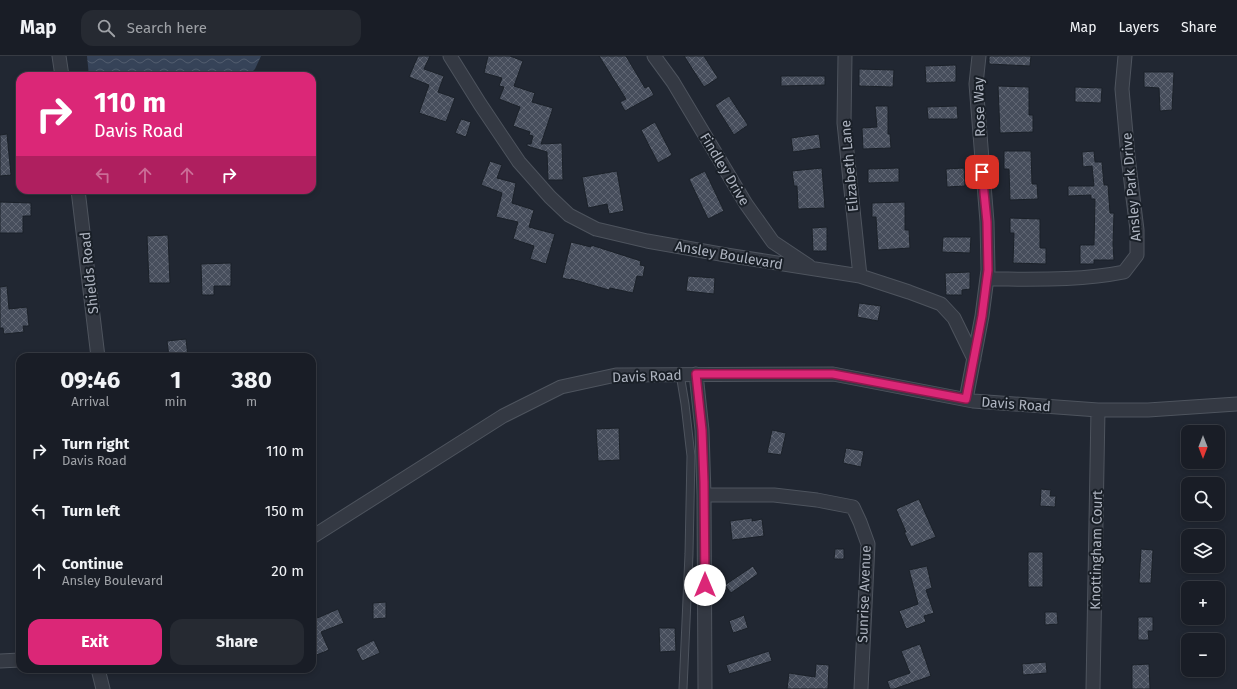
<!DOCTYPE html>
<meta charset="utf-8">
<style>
body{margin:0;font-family:"Fira Sans",sans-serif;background:#262a32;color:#f1f3f6;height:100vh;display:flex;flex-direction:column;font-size:15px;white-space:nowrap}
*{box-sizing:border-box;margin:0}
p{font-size:13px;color:#9fa2a7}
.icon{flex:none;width:22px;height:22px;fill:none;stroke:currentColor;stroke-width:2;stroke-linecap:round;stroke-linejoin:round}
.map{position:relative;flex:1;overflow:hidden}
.details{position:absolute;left:16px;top:297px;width:300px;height:320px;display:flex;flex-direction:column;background:#191d26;border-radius:12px;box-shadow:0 2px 6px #0003,0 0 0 1px #373b43}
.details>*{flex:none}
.guide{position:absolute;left:16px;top:16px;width:300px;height:122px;border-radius:12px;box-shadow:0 2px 6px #0003,0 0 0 1px #373b43;background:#db2777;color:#fff;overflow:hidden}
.needle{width:26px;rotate:180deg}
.controls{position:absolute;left:1181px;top:369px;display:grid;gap:8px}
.controls a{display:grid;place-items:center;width:44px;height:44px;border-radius:8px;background:#191d26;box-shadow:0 2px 6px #0003,0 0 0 1px #373b43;font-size:20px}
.pin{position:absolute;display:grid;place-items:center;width:34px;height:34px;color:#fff;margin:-17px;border-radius:8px;box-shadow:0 2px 6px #0006}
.me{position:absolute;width:44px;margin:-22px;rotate:0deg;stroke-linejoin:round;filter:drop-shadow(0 0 3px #0008)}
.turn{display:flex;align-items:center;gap:14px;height:84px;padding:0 12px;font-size:18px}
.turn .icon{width:52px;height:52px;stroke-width:2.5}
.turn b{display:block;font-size:28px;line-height:34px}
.lanes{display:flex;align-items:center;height:38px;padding:0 12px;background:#0003;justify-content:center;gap:20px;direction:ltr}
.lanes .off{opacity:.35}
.eta{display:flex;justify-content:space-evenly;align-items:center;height:68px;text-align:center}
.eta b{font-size:24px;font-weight:700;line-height:28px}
.cta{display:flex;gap:8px;margin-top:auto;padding:8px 12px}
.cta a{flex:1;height:46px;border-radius:12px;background:#db2777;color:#fff;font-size:16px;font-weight:700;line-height:46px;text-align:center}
.cta a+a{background:#262a32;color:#f1f3f6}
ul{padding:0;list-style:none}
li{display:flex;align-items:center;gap:12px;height:60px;padding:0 12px}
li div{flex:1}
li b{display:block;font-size:15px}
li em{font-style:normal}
header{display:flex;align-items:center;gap:24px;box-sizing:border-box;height:56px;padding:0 20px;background:#191d26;border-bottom:1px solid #373b43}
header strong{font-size:19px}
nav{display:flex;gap:22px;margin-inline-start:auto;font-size:14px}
.search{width:280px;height:36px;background:#262a32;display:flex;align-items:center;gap:10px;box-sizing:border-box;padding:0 14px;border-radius:12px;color:#9fa2a7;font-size:15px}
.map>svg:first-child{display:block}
.water{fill:url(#water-waves)}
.building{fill:url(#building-cross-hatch);stroke:#1b2129}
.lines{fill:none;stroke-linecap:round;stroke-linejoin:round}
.service-casing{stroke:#4e545e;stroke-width:9}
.minor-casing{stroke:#4e545e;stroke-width:15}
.service{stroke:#343943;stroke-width:7}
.minor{stroke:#343943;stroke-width:13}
.route-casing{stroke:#8e194d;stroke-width:10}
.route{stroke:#db2777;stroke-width:7}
.labels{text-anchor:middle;stroke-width:4;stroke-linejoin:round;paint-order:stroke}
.street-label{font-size:14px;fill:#aeb4c0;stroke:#191f27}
</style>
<header>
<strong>Map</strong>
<div class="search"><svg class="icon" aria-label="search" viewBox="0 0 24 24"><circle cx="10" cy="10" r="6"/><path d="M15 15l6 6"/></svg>Search here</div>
<nav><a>Map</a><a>Layers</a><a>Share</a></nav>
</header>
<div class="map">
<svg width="1237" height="633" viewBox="0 0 1237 633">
<defs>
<pattern id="water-waves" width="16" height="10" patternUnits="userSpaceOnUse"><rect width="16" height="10" fill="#364358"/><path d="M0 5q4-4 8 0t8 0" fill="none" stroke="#515c6e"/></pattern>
<pattern id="building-cross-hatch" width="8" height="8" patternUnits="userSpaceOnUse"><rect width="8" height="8" fill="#474e5c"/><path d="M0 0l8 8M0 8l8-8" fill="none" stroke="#5f6572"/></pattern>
</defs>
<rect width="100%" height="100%" fill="#212732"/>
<path class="water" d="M87 0H261L255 13 248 20H89Z"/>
<path class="building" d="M418 0H430L424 13 444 20 438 36 455 42 446 66 419 57 429 29 409 21Z
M488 0H510L523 5 514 30 535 37 532 46 553 52 541 88 562 87 563 124H548L547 96 527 90V88H531L533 80 529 79 530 76 513 70 520 51 499 43 504 31 499 30 502 22 484 17Z
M599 0H626L645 32 649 30 654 39 625 55 620 46 626 43Z
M684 0H704L718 22 704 31Z
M989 0H1031L1030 10 989 8Z
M956 9V26L926 27 925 10Z
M859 13 894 14 893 31 859 30Z
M1144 16H1174L1172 54 1160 55 1159 32 1144 31Z
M781 20H825V29L781 30Z
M998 30 1029 31V59H1033V76L1000 77Z
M1075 31 1102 32 1101 47 1075 46Z
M729 40 748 69 734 79 715 49Z
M875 50H888V78H890L891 92 863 93 862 72 877 71Z
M957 50 958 63H928L927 51Z
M461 63 471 66 466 81 455 77Z
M655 66 672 99 658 107 641 74Z
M7 78 11 119 0 120V79Z
M819 78 821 92 793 96 791 82Z
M1004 95H1031L1032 128H1037L1038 143 1010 144 1009 113H1004Z
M1094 95 1095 106H1102L1104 129H1108L1110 157H1114L1113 188 1114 204H1094V208H1080V189H1094L1095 143H1091V139L1068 140V130H1094L1092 110 1083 111 1082 96Z
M490 105 502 109 497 122 516 127 512 147 534 154 529 171 555 178 546 208 530 203 534 190 513 183 518 166 496 161 502 137 481 129Z
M822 112 825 152 798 153 797 130H794L792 115Z
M899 112V126L868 127V113Z
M964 112 965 130 947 131 946 113Z
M617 115 624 155 609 158 607 148 588 152 582 121Z
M705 115 724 155 708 163 689 123Z
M0 146 31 147V160H23V177H0Z
M905 146V174H909L910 192 878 194 876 161H872V147Z
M1010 162 1040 163V192H1046V208L1013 207 1014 177H1010Z
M827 171V195H813L812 172Z
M168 179 170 227H149L147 180Z
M943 181H971L970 197 942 196Z
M571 186 591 191V189L641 205 640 209 645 210 643 221 637 220 633 237 610 232 609 234 571 223V224L562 222Z
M231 207V230H214V239H202L201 208Z
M970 216V233L962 234V239H946L945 217Z
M688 220 715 222 714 238 686 235Z
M7 230 9 253 27 251 29 270H23L24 276 4 278 3 272H0V231Z
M859 247 881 250 878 265 857 261Z
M186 283 188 301H169L167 285Z
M619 372 620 404 598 405 596 373Z
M772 374 786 377 781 399 767 397Z
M846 392 864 395 861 411 843 407Z
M1041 433 1051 434 1050 440H1056L1055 451 1040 450Z
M919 443 936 481 911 491 904 476H906L896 453Z
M752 462V465L762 463 764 480 732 484 730 465Z
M835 493H844V503H834Z
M1141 493 1153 494 1151 527H1139Z
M1028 496H1043V531H1028Z
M753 510 758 518 731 537 725 529Z
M927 510 932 532 926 534 934 557 924 560 926 566 906 573 899 555 918 548 909 514Z
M386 546V562L373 563V547Z
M338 553 344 567 321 576 329 594 314 600 312 594V557L315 563Z
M1045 556H1057L1058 568 1045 569Z
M744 559 748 572 733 577 729 565Z
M1138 561H1153V575H1148L1149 584H1138Z
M659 572H675L676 595 660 596Z
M374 584 380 597 362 605 356 593Z
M920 588 931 620 894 633H890L887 625 910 617 901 595Z
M769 595 772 605 729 618 726 609Z
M1046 606 1047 617 1023 619 1022 608Z
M816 608 829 609 828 633H787L789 617 815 621Z
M1149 608 1150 633H1132V609Z"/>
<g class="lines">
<defs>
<path id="service" d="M680 318 685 348 691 400 689 498 683 633"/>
<path id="minor" d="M59 0 62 20
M450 0 480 48 519 106 550 141 569 159 596 173 647 185 726 199 860 220 909 236 941 248 954 262 974 303
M654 0 673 26 746 148 773 186 809 210
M845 0 844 67 860 220
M78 134 98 301
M987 223C1033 223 1079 225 1124 216L1137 199V174L1128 101 1122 33 1125 0
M696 318 702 374 704 439 705 633
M966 343 982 260 988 214 987 166 976 28 979 0
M704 439H774L817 444 853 451 860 466 868 488 861 633
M312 481 503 360 561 331 616 319 833 318 973 345 1098 354H1148L1237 348
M0 605 20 604
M98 613 103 633
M1093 633 1098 354"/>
</defs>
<use href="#service" class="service-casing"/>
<use href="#minor" class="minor-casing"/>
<use href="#service" class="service"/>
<use href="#minor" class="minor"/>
</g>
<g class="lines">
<defs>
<path id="route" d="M705 529 704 426 702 374 696 318H833L966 343 982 260 988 214 987 166 982 116"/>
</defs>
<use href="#route" class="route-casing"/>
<use href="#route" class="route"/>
</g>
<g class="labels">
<g class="street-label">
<text transform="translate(979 51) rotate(-92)" y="5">Rose Way</text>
<text transform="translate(849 110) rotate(-95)" y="5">Elizabeth Lane</text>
<text transform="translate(725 113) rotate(59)" y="5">Findley Drive</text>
<text transform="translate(1131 131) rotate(-95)" y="5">Ansley Park Drive</text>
<text transform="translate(729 199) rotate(10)" y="5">Ansley Boulevard</text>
<text transform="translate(89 217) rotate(-96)" y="5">Shields Road</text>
<text transform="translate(647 320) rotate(-2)" y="5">Davis Road</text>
<text transform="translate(1016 348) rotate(4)" y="5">Davis Road</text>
<text transform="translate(1096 494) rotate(-89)" y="5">Knottingham Court</text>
<text transform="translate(864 538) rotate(-88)" y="5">Sunrise Avenue</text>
</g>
</g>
</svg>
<div class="controls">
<a><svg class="needle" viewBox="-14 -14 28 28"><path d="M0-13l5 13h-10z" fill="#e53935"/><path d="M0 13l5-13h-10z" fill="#9fa2a7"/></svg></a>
<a><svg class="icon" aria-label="search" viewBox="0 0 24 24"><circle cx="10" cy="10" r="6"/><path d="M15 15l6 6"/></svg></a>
<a><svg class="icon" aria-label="layers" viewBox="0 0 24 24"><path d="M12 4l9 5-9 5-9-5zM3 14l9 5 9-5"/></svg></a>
<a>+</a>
<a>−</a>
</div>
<div class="pin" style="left:982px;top:116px;background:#d93025"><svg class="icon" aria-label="arrive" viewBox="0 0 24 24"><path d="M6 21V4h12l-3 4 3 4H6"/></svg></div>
<svg class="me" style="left:705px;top:529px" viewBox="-20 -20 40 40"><circle r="19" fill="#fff"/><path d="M0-13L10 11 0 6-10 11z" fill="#db2777"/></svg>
<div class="guide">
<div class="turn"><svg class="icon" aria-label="right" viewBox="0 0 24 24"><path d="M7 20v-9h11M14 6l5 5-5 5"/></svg><div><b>110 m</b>Davis Road</div></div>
<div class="lanes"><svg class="icon off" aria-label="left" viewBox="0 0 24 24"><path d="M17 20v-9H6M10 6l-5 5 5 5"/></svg><svg class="icon off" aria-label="ahead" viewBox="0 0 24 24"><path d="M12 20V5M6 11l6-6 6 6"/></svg><svg class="icon off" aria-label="ahead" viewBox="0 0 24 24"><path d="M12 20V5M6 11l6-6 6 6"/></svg><svg class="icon" aria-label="right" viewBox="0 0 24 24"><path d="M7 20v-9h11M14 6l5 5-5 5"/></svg></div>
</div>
<section class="details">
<div class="eta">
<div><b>09:46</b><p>Arrival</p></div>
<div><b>1</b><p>min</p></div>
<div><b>380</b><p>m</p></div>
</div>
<ul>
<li><svg class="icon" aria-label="right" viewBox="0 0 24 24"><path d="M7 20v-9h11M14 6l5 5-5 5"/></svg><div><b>Turn right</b><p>Davis Road</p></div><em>110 m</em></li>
<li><svg class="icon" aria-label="left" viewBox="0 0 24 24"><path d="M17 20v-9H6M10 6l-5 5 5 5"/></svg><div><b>Turn left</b></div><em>150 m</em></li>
<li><svg class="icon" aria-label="ahead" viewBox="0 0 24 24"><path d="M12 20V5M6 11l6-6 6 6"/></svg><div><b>Continue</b><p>Ansley Boulevard</p></div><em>20 m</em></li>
</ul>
<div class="cta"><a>Exit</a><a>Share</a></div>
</section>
</div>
